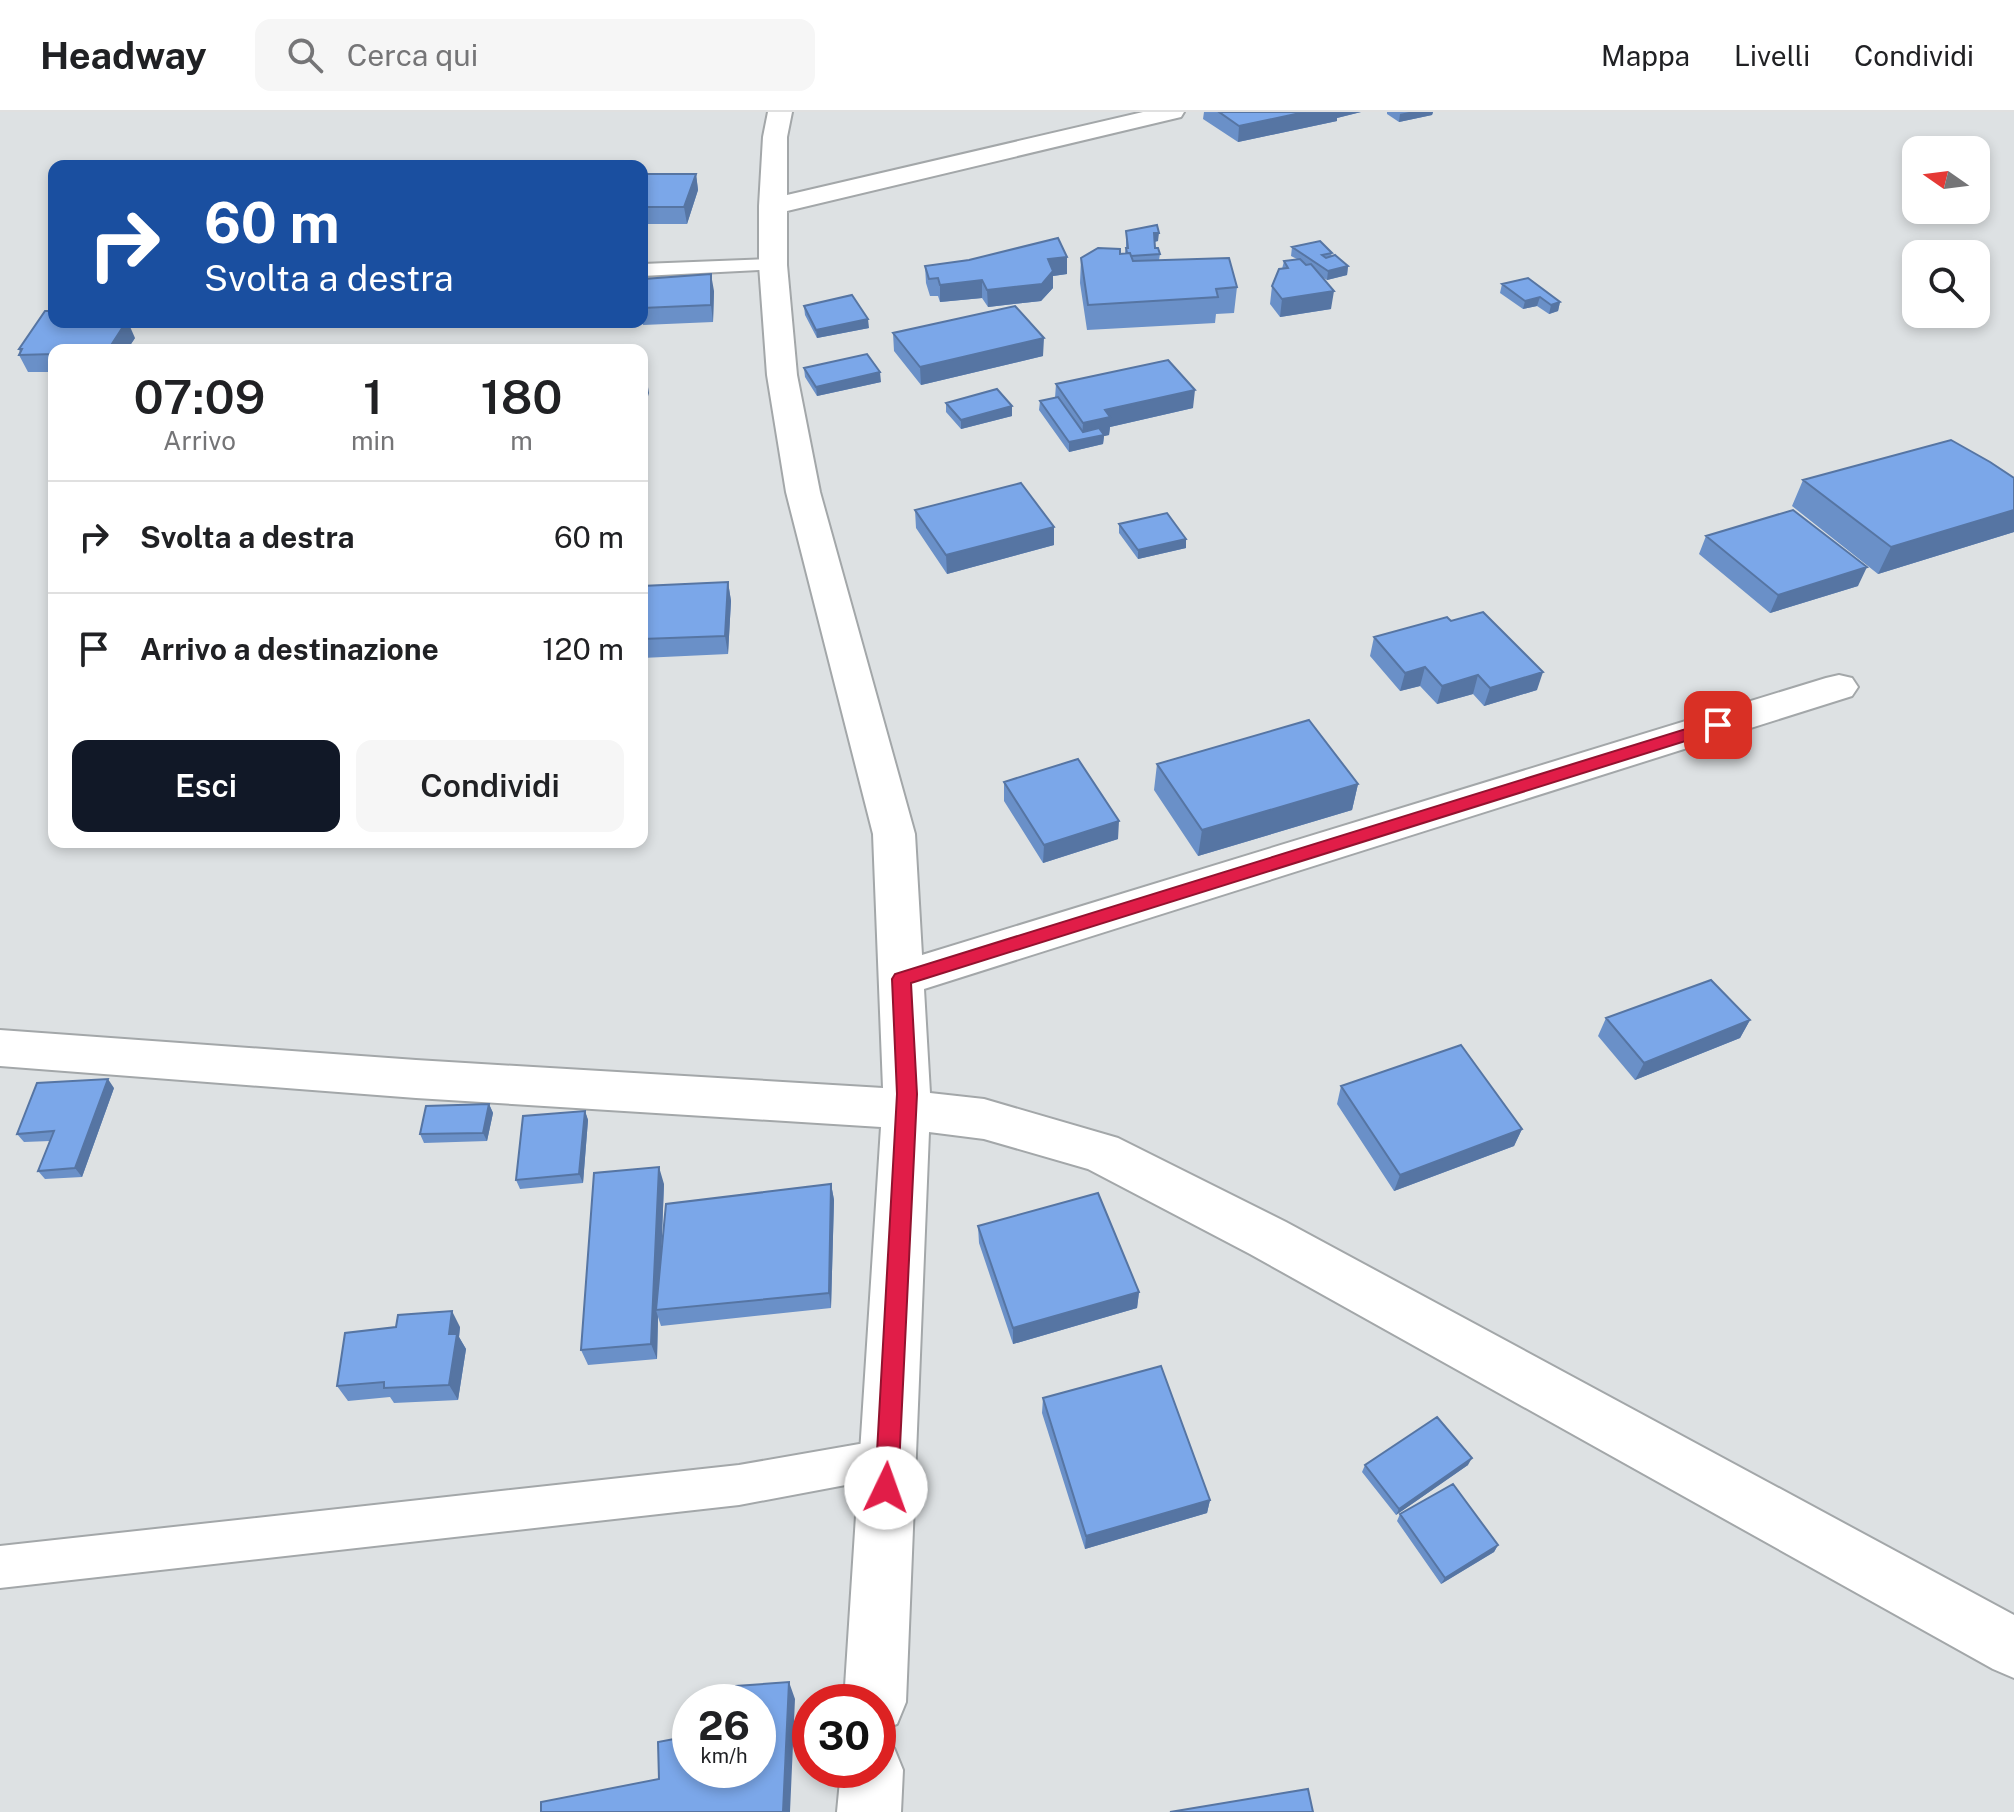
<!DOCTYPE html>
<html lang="it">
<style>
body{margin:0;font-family:"Public Sans",sans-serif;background:#f6f6f6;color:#202124;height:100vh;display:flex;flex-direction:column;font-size:30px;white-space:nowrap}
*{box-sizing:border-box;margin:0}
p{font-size:26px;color:#757577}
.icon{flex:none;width:44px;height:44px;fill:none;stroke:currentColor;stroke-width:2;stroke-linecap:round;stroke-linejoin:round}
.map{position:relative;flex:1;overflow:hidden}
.panel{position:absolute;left:48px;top:232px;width:600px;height:504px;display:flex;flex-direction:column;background:#fff;border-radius:16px;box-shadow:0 4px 12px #0003}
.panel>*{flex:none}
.banner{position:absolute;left:48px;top:48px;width:600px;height:168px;border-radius:16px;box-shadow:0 4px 12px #0003;background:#1a4fa0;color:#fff;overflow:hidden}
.needle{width:52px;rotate:284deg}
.tools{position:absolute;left:1902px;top:24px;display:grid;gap:16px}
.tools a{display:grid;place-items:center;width:88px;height:88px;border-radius:16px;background:#fff;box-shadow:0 4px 12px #0003;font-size:40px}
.speed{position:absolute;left:672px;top:1572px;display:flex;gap:16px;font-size:40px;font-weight:700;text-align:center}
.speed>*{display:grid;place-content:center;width:104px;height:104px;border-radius:50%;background:#fff;box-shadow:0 4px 12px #0003;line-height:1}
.speed small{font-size:20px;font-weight:400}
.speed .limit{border:12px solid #d22;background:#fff;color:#111}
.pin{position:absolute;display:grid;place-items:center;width:68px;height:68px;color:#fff;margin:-34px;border-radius:16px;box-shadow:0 4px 12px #0006}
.me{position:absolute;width:88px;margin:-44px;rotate:3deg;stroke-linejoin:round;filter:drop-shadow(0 0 6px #0008)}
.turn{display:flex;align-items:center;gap:28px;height:168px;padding:0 24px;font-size:36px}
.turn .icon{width:104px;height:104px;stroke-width:2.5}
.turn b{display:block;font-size:56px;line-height:68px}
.eta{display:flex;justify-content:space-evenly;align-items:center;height:136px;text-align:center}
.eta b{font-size:48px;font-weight:600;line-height:56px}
.primary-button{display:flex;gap:16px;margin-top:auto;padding:16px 24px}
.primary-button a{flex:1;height:92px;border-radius:16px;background:#111827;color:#fff;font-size:32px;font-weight:600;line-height:92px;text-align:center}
.primary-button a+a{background:#f6f6f6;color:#202124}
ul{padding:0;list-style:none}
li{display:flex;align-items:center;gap:24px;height:112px;padding:0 24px;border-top:2px solid #e0e0e0}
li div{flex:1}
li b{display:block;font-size:30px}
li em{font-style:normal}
header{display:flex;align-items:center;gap:48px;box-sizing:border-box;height:112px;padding:0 40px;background:#fff;border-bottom:2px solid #e0e0e0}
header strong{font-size:38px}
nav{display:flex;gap:44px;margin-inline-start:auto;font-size:28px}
.search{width:560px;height:72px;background:#f6f6f6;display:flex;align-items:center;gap:20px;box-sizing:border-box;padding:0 28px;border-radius:16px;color:#757577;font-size:30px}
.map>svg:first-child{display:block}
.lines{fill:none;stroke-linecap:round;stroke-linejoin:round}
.lane-casing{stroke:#a3a7a9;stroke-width:4}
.street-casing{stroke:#a3a7a9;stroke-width:4}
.lane{fill:#fff;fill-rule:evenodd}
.street{fill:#fff;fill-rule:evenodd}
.wall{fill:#6a90c8}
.shaded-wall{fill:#5675a3}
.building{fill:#7ba7e9;stroke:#5675a3;stroke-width:2}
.route{fill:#e11d48;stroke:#92132f;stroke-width:2}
</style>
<header>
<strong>Headway</strong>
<div class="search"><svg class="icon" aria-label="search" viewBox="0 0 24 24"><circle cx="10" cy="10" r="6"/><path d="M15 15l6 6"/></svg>Cerca qui</div>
<nav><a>Mappa</a><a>Livelli</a><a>Condividi</a></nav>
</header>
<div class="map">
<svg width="2014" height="1700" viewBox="0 0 2014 1700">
<rect width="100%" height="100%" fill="#dde1e3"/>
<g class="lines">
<defs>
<path id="lane" d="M773 147 780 149 783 153 780 157 642 164V152Z
M888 1327 902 1332 908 1346 902 1360 888 1365 739 1393 0 1476V1434L739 1353Z"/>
<path id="street" d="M768 0H792L787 25V83L1143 0H1184L1181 5 787 99V153L797 263 820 380 915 722 922 843 1826 566 1839 563 1852 566 1858 575 1852 584 924 877 930 981 984 987 1118 1026 1286 1110 2014 1503V1566L1993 1557 1250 1142 1088 1057 984 1027 929 1020 906 1590 897 1612 878 1619V1590H844L881 1015 416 986 0 954V918L416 948 883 976 873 722 786 380 767 263 759 153V94L763 25Z
M878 1629 894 1636 903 1658 901 1700H837L841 1658H878Z"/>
</defs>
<use href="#lane" class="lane-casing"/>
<use href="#street" class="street-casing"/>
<use href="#lane" class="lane"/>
<use href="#street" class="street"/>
</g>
<path class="wall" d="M1204 0H1361L1337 6V9L1238 30 1203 7Z
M1387 0H1433L1432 3 1399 10 1387 2Z
M642 62H696L698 78 687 112H642Z
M1126 119 1158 129 1154 130 1155 136 1160 142 1159 148 1237 175 1234 201 1216 202 1215 211 1087 218 1080 171 1081 146 1125 141 1126 136Z
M1292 135 1332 141 1331 144 1348 154 1347 163 1327 168 1322 165 1331 197 1280 205 1270 192 1272 174 1282 157 1284 149 1297 147 1291 144Z
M925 154 1067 162 1053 164V176L1041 189 988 195 982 186 940 190 938 184H930L926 171Z
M1502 172 1560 190 1558 199 1549 202 1537 194 1523 197 1500 181Z
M714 179 713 210 643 213 642 206V183Z
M804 194 869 216 817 226 805 203Z
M893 221 1043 244 921 273 894 239Z
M135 226 127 238H54V260H28L19 243 20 241 19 237Z
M804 256 881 270 817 284 805 265Z
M1056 272 1193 296 1110 315 1109 323 1104 324 1103 332 1069 340 1039 298 1040 289 1055 286Z
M946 291 1012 304 961 317 946 300Z
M2014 366V420L1878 462 1792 394 1803 368Z
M915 398 1054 415V433L947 462 916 416Z
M1119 412 1186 436 1138 447 1119 421Z
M1706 424 1858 474 1770 501 1699 442Z
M728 470 731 489 728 542 642 546V474Z
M1451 509 1537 578 1484 594 1473 582 1437 592 1420 574 1400 579 1370 544 1374 525Z
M1157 652 1358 672 1352 698 1198 744 1154 678Z
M1004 670 1118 727 1043 751 1004 689Z
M1606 906 1750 908 1740 926 1635 968 1598 924Z
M1341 974 1522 1017 1514 1034 1394 1079 1337 992Z
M114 976 82 1065 45 1067 38 1059 50 1029 24 1030 17 1022Z
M489 992 493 1001 487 1029 424 1031 420 1022Z
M585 999 588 1008 583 1071 520 1077 516 1068Z
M664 1072 661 1146 831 1072 834 1088 831 1196 661 1214 658 1205 657 1247 588 1253 581 1238Z
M978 1114 1139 1180 1137 1196 1013 1232 979 1131Z
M460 1215 459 1225 466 1237 458 1288 394 1291 390 1285 348 1289 337 1274Z
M1043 1286 1210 1388 1207 1401 1085 1437 1042 1301Z
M1365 1353H1468L1396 1403 1362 1360Z
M1400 1402 1498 1433 1494 1440 1441 1472 1397 1409Z"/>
<path class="shaded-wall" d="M1305 0H1361L1337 6V9L1238 30 1239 14Z
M1409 0H1433L1432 3 1399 10 1400 2Z
M696 62 698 78 687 112 684 95Z
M1154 121H1159L1158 129 1153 130Z
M1067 145V162L1053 164V176L1041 189 988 195 987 178 1048 147Z
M1348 154 1347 163 1327 168 1328 159Z
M711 162 714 179 713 210 711 193Z
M982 168V186L940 190V173Z
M1334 179 1331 197 1280 205 1282 187Z
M1540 185 1537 194 1523 197 1525 189Z
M1560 190 1558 199 1549 202 1551 193Z
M868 207 869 216 817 226 816 218Z
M126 210H128L135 226 127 238H108Z
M1044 226 1043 244 921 273 920 255Z
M880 260 881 270 817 284 816 275Z
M646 263 649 281 642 304V275Z
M1195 278 1193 296 1110 315 1109 323 1104 324 1103 332 1069 340V330L1082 327 1083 311 1105 298Z
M1012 294V304L961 317V308Z
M2014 398V420L1878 462 1891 435Z
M1054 415V433L947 462 946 443Z
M1186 427V436L1138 447V438Z
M1867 455 1858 474 1770 501 1778 483Z
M728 470 731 489 728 542 725 524Z
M1425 555 1420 574 1400 579 1405 561Z
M1543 560 1537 578 1484 594 1490 576Z
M1478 563 1473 582 1437 592 1442 574Z
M1358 672 1352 698 1198 744 1202 718Z
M1119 709 1118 727 1043 751 1044 733Z
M1750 908 1740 926 1635 968 1644 951Z
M108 967 114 976 82 1065 75 1056Z
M489 992 493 1001 487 1029 483 1021Z
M585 999 588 1008 583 1071 579 1062Z
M1522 1017 1514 1034 1394 1079 1400 1063Z
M659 1055 664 1072 659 1198H656L658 1205 657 1247 651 1232Z
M831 1072 834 1088 831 1196 829 1181Z
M1139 1180 1137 1196 1013 1232V1216Z
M452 1199 460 1215 459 1225 466 1237 458 1288 449 1273V1222Z
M1472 1346 1468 1353 1396 1403 1399 1397Z
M1210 1388 1207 1401 1085 1437 1086 1424Z
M1498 1433 1494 1440 1441 1472 1445 1466Z
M789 1570 795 1587 790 1700H783Z"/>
<path class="building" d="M1219 0H1305L1239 14Z
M642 62H696L684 95H642Z
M1157 113 1159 121H1154L1155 136H1158L1160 142 1131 144 1130 141H1127L1126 136H1128L1126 119Z
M1058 126 1067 145 1048 147 1053 159 1042 172 987 178 982 168 940 173 938 166 929 167 925 154 969 148Z
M1320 129 1332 141 1322 143 1326 146 1335 143 1348 154 1328 159 1292 135Z
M1098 136 1120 137V142L1130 141 1133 149 1229 146 1237 175 1216 177 1218 185 1088 193 1081 146Z
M1300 147 1306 153 1311 152 1334 179 1282 187 1272 174 1279 157 1288 156 1284 149Z
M711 162V193L642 196V183L644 167Z
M1528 166 1560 190 1551 193 1540 185 1525 189 1502 172Z
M852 183 868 207 816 218 804 194Z
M1015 194 1044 226 920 255 893 221Z
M45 199H54V210H126L108 238H54V242L19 243 22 237H19Z
M867 242 880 260 816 275 804 256Z
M1168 248 1195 278 1105 298 1110 305 1083 311 1056 272Z
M642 263H646L642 275Z
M997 277 1012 294 961 308 946 291Z
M1058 285 1083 320 1099 316 1104 323 1069 330 1040 289Z
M1951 328 1990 350 2014 366V398L1891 435 1803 368Z
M1021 371 1054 415 946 443 915 398Z
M1793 398 1867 455 1778 483 1706 424Z
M1167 401 1186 427 1138 438 1119 412Z
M728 470 725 524 642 527V474Z
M1483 500 1543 560 1490 576 1478 563 1442 574 1425 555 1405 561 1374 525 1447 505 1451 509Z
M1309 608 1358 672 1202 718 1157 652Z
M1078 647 1119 709 1044 733 1004 670Z
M1711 868 1750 908 1644 951 1606 906Z
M1461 933 1522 1017 1400 1063 1341 974Z
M108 967 75 1056 38 1059 54 1019 17 1022 37 971Z
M489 992 483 1021 420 1022 426 994Z
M585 999 579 1062 516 1068 523 1004Z
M659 1055 651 1232 581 1238 594 1061Z
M831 1072 829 1181 656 1198 666 1092Z
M1098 1081 1139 1180 1013 1216 978 1114Z
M452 1199 449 1222H457L449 1273 384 1276V1270L337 1274 345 1221 396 1215 398 1203Z
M1161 1254 1210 1388 1086 1424 1043 1286Z
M1437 1305 1472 1346 1399 1397 1365 1353Z
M1453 1372 1498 1433 1445 1466 1400 1402Z
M789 1570 783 1700H541V1690L659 1667 658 1630 690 1624V1658H758V1590H735L736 1574Z
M1308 1677 1313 1700H1170Z"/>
<path class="route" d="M1718 607 1726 613 1724 617 911 871 917 982 898 1376 894 1384 886 1388 878 1384 875 1376 897 982 892 867 895 862Z"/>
</svg>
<div class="tools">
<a><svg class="needle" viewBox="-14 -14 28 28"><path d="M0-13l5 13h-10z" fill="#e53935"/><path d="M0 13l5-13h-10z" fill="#757577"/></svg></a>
<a><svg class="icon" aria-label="search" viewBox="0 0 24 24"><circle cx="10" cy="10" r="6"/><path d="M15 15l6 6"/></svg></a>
</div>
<div class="speed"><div>26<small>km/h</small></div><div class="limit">30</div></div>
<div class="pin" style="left:1718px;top:613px;background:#d93025"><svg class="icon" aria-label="arrive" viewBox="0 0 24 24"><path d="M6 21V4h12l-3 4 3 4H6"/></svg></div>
<svg class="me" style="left:886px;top:1376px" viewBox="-20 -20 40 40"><circle r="19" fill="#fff"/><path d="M0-13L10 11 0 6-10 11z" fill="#e11d48"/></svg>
<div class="banner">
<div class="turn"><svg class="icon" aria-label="right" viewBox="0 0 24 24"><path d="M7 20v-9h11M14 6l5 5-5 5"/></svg><div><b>60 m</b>Svolta a destra</div></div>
</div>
<section class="panel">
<div class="eta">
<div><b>07:09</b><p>Arrivo</p></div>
<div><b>1</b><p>min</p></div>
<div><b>180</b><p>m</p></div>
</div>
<ul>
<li><svg class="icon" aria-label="right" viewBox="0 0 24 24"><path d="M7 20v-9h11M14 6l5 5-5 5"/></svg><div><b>Svolta a destra</b></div><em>60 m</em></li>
<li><svg class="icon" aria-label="arrive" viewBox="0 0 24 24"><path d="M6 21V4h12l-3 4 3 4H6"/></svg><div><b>Arrivo a destinazione</b></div><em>120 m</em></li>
</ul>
<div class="primary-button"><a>Esci</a><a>Condividi</a></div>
</section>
</div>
